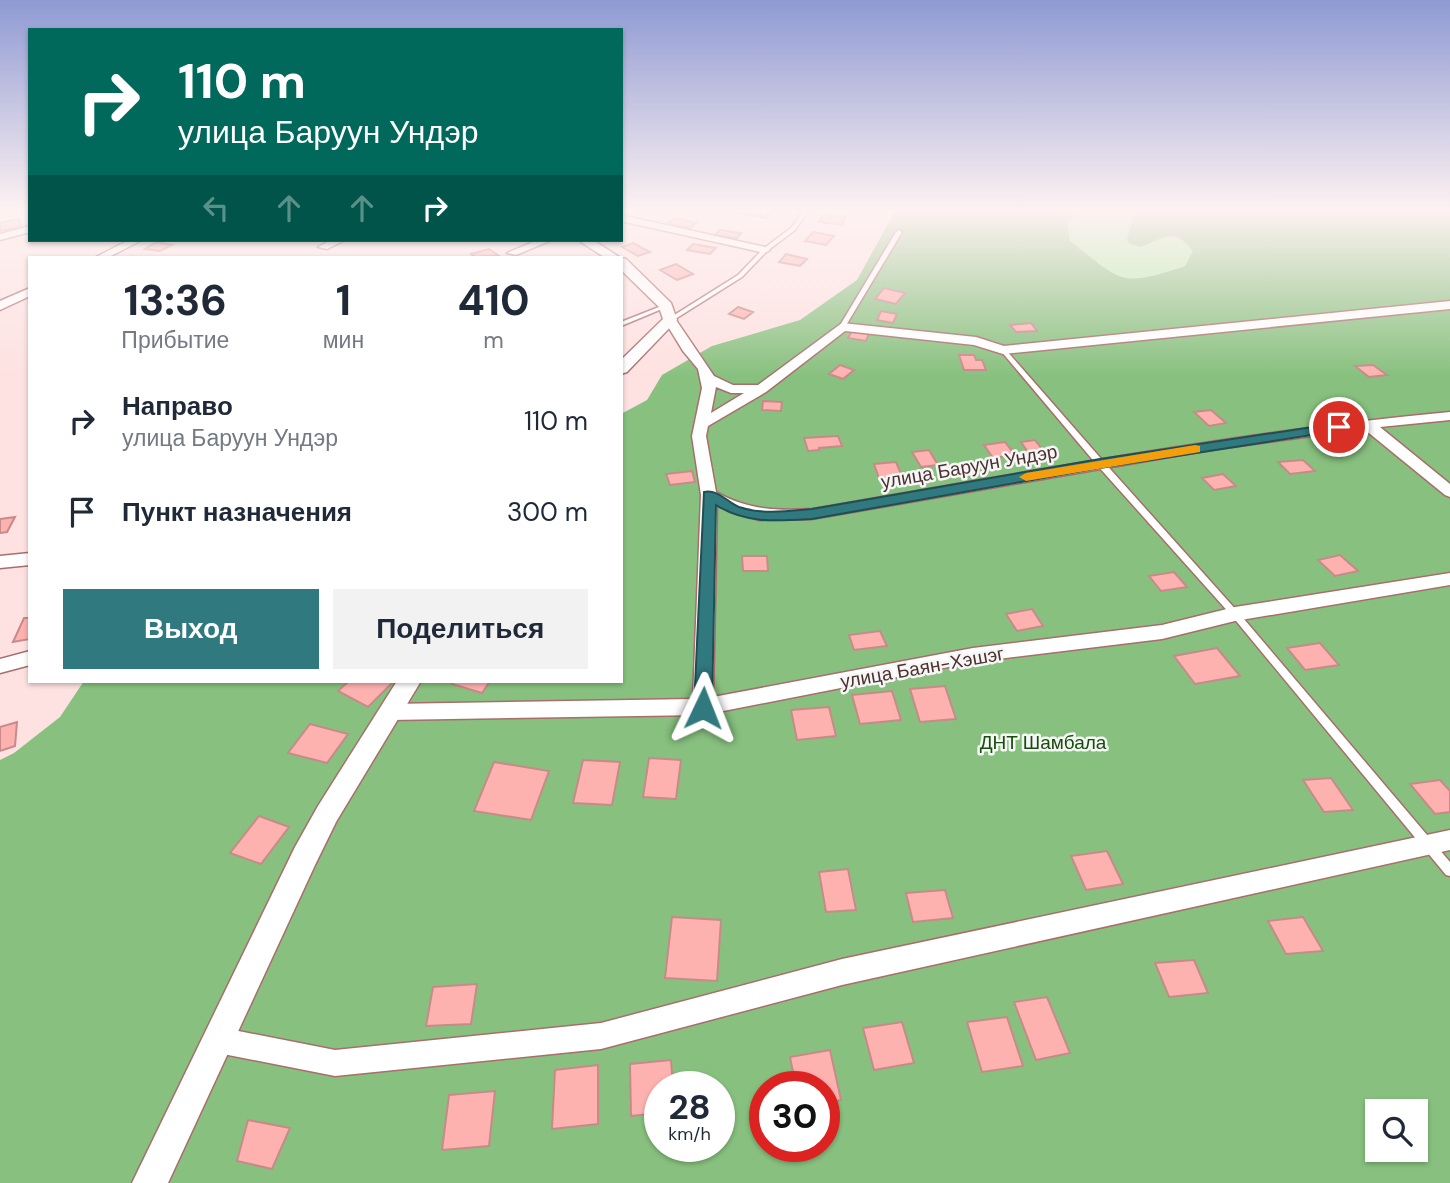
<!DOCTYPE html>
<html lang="ru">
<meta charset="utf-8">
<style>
body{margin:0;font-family:"DM Sans",sans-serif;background:#f2f2f3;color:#1f2937;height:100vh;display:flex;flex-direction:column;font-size:26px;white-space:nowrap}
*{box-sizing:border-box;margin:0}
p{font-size:23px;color:#747a83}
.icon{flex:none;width:38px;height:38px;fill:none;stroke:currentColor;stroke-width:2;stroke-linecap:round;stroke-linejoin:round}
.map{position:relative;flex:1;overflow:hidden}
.sheet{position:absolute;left:28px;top:256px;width:595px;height:427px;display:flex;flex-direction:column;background:#fff;border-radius:0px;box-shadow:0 2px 5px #0004}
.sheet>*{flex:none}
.banner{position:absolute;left:28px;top:28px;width:595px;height:214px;border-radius:0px;box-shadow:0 2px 5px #0004;background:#00695c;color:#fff;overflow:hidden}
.fabs{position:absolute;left:1365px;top:1099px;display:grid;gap:14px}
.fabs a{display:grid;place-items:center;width:63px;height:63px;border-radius:0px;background:#fff;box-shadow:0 2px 5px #0004;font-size:35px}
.speed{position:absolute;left:644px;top:1071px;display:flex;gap:14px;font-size:35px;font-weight:700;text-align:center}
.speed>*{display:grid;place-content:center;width:91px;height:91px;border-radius:50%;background:#fff;box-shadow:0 2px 5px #0004;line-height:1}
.speed small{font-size:18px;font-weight:400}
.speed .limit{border:10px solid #d22;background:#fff;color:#111}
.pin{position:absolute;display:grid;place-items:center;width:60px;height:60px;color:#fff;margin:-30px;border:4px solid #fff;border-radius:50%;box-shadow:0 2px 7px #0007}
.me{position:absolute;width:77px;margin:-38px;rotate:2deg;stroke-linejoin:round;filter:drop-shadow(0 0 5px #0008)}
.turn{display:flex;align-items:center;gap:24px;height:147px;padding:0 35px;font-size:32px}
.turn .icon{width:91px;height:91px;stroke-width:2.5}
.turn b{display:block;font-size:49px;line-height:60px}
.lanes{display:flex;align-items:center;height:66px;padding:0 35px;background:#0003;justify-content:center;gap:35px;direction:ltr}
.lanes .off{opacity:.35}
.eta{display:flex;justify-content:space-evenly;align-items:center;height:119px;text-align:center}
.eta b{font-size:42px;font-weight:700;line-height:49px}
.button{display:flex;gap:14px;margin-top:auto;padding:14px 35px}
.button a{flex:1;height:80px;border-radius:0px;background:#30797e;color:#fff;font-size:28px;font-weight:700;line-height:80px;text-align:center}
.button a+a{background:#f2f2f3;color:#1f2937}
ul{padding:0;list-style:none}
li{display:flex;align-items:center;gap:21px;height:91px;padding:0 35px}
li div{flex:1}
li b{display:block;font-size:26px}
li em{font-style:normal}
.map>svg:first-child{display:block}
.green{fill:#b5edac}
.forest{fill:#88c17f;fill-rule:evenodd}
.building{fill:#fdb2b0;stroke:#c78a88;stroke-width:2}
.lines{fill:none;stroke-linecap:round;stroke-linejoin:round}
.service-casing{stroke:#a96d6c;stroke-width:3}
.minor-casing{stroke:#a96d6c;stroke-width:3}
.tertiary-casing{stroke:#a96d6c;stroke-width:3}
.service{fill:#fff;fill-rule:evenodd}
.minor{fill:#fff;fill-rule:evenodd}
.tertiary{fill:#fff;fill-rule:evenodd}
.route{fill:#30797e;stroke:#1f4f52;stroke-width:2}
.slow{fill:#f59e0b}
.labels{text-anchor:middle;stroke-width:5;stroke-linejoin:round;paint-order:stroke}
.street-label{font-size:19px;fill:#4b3130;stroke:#f6f6f6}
.park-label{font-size:19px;fill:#164e0c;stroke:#f6f6f6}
</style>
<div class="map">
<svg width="1450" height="1183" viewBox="0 0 1450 1183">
<rect width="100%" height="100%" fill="#fde2e1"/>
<path class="green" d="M1073 211H1135L1131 220 1152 243C1167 230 1181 237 1194 251L1185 266C1119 288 1123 283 1070 241L1067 224 1075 215Z"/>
<path class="forest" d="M895 211H1073L1075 215 1067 224 1070 241C1123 282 1119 288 1185 266L1193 251C1173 227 1165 237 1141 247L1130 244 1127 240 1135 211H1450V1183H0V760L14 753 60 717 84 681H621V414L647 400 662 375 712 346 800 320 857 280ZM660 1087H719V1146H660ZM765 1087H824V1146H765ZM1377 1111H1416V1150H1377Z"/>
<path class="building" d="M742 211H764L774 212 767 218 740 213Z
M823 215 845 217 842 225 819 222Z
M675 218 696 223 690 228 668 223Z
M19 219 21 227 0 231V223Z
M720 230 741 233 737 238 715 235Z
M813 232 834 236 826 245 805 241Z
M156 242 172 245 160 251 145 249Z
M633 243 650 252 638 256 622 247Z
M693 244 716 248 710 254 687 250Z
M489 249 499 256 475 257 471 254Z
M786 254 807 259 800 266 779 262Z
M676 264 693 274 677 280 660 270Z
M884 288 905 293 896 304 875 299Z
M738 307 753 312 744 319 729 314Z
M881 311 897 314 893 323 877 320Z
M1031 323 1037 331 1016 332 1010 325Z
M852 331 869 333 866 341 848 338Z
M959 355H974L976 360H982L986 370H964Z
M840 365 854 370 843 379 829 374Z
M1373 365 1387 375 1369 377 1355 366Z
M763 401 782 402 781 411 762 410Z
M1211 410 1226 423 1209 426 1194 412Z
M838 436 842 446 819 448V450L808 451 804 438Z
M1035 440 1045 453 1030 455 1021 442Z
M1005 442 1015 455 993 458 984 445Z
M929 450 938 465 921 467 912 452Z
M1303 460 1315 471 1290 474 1278 462Z
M896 462 903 479 880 481 874 464Z
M692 471 695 482 670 485 666 474Z
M1223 474 1236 486 1214 490 1202 478Z
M15 517 7 532 0 533V519Z
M1340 555 1358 571 1335 576 1318 560Z
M742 556H767L768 571H743Z
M1174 572 1187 587 1161 591 1149 576Z
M1032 609 1043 626 1017 631 1006 614Z
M24 618H30V639L13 642Z
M880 631 887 646 854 650 849 635Z
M1320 643 1339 665 1305 670 1287 648Z
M1217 648 1240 676 1195 684 1174 656Z
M349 681H392L393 682 368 707 338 691Z
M455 681H490L482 693 452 684Z
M945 686 956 719 920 722 910 689Z
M892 691 901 720 860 724 852 695Z
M829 707 836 736 797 740 791 710Z
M17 722 15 746 0 751V727Z
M310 724 348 734 327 763 288 753Z
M649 758 681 760 676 799 643 797Z
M583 760 620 762 612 805 573 803Z
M494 762 549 771 531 820 474 811Z
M1331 778 1353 810 1324 812 1303 780Z
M1440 780 1450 791V812L1435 814 1410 784Z
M259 816 289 827 261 864 230 853Z
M1107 851 1123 884 1086 890 1071 856Z
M848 869 856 910 826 912 819 872Z
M945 890 953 918 913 922 906 893Z
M672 917 721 920 717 981 665 978Z
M1303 917 1323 951 1286 954 1268 921Z
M1194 960 1208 993 1169 997 1155 963Z
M477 984 471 1024 426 1026 433 987Z
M1047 997 1070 1053 1036 1060 1014 1002Z
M1007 1017 1023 1066 982 1072 967 1022Z
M902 1022 914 1063 874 1070 863 1028Z
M830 1050 841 1100 824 1103V1087H796L790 1057Z
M671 1060 673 1087H660V1113L631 1116 630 1064Z
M598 1065V1124L552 1129 555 1070Z
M495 1091 489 1146 442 1150 449 1095Z
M248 1120 290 1128 272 1169 237 1161Z"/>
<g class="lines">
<defs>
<path id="service" d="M804 211H808L795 230 767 251 742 277 672 321H668V319L738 275 763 249 791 228Z
M899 230 902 232 845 327 840 328 839 327 896 232Z
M664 305 669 306 621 326V322Z
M1003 348 1005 349 1103 461 1238 612 1450 862V876L1446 875 1232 616 1097 465 1001 351V349Z"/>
<path id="minor" d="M621 215 765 247 770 250 765 253 621 221Z
M30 226V232L0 240V234Z
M129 240H142L109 257H96Z
M331 240H345L327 249 318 247Z
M538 240H552L516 255 507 253Z
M30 288V296L0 310V301Z
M1450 301V309L1003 354 974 345 845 331 766 392 708 426 706 436 716 492C748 510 776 511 812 509 1024 473 1236 432 1450 412V420L1380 427 1450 484V497L1445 495 1364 429 1210 450 812 519 759 520 717 506 713 697 973 648 1162 625 1235 607 1450 573V585L1235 621 1162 639 973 662 703 715 390 720 383 718 380 712 383 706 390 704 693 699 701 495 692 436 702 388 698 369 683 351 664 320 666 317H674L714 376 733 385H758L842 323 976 337 1004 346ZM716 387 731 393H744L711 413Z
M30 553V565L0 568V556Z
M30 651V665L0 673V659Z
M1450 830V850L842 985 601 1049 335 1076 218 1053 209 1049 205 1040 209 1031 218 1027 335 1050 601 1023 842 959Z"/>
<path id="tertiary" d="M578 240H593L619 257H604Z
M621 258 626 259 671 303 677 320 627 372 621 374V360L663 319 659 307 621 270Z
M397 681H421L336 822 315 865 168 1183H132L295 847 318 806Z"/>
</defs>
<use href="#service" class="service-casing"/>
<use href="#minor" class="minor-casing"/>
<use href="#tertiary" class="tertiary-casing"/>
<use href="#service" class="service"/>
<use href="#minor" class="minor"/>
<use href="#tertiary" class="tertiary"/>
</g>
<linearGradient id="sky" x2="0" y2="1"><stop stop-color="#8f9ad3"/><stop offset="0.56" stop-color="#fef2f2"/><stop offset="1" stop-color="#fef2f2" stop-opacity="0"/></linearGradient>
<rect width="1450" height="376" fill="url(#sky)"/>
<path class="route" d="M1339 423 1346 427 1344 430 1100 468 812 519C778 521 746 524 716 505L712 708 710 713 703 715 697 713 694 708 704 492C718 489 727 502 739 507 762 515 789 511 812 509L1100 459Z"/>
<path class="slow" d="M1195 445 1200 446V452L1026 481 1019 477 1026 473Z"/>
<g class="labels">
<g class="street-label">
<text transform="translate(969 466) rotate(-10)" y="7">улица Баруун Ундэр</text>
<text transform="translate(922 667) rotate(-10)" y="7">улица Баян-Хэшэг</text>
</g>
<g class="park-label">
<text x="1043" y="749">ДНТ Шамбала</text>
</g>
</g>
</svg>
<div class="fabs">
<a><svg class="icon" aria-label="search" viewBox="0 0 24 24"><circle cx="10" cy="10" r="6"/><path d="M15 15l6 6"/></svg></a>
</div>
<div class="speed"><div>28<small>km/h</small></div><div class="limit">30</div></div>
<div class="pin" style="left:1339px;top:427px;background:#d93025"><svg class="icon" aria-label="arrive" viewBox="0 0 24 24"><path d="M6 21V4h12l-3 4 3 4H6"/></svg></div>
<svg class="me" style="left:703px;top:708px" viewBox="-20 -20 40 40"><path d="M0-17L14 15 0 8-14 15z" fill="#30797e" stroke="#fff" stroke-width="4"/></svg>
<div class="banner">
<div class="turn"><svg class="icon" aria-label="right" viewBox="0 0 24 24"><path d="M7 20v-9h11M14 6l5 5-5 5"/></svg><div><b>110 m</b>улица Баруун Ундэр</div></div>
<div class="lanes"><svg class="icon off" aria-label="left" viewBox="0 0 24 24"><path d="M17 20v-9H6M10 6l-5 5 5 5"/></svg><svg class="icon off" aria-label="ahead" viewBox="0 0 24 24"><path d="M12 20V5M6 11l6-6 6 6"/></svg><svg class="icon off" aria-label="ahead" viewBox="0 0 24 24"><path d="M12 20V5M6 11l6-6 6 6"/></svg><svg class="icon" aria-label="right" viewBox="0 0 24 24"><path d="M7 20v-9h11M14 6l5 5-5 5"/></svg></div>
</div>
<section class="sheet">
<div class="eta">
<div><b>13:36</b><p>Прибытие</p></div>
<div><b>1</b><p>мин</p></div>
<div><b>410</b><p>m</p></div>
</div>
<ul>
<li><svg class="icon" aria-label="right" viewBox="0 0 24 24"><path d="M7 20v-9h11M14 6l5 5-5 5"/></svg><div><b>Направо</b><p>улица Баруун Ундэр</p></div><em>110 m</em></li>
<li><svg class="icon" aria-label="arrive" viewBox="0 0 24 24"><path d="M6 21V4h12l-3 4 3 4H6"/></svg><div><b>Пункт назначения</b></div><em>300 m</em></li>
</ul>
<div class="button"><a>Выход</a><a>Поделиться</a></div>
</section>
</div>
